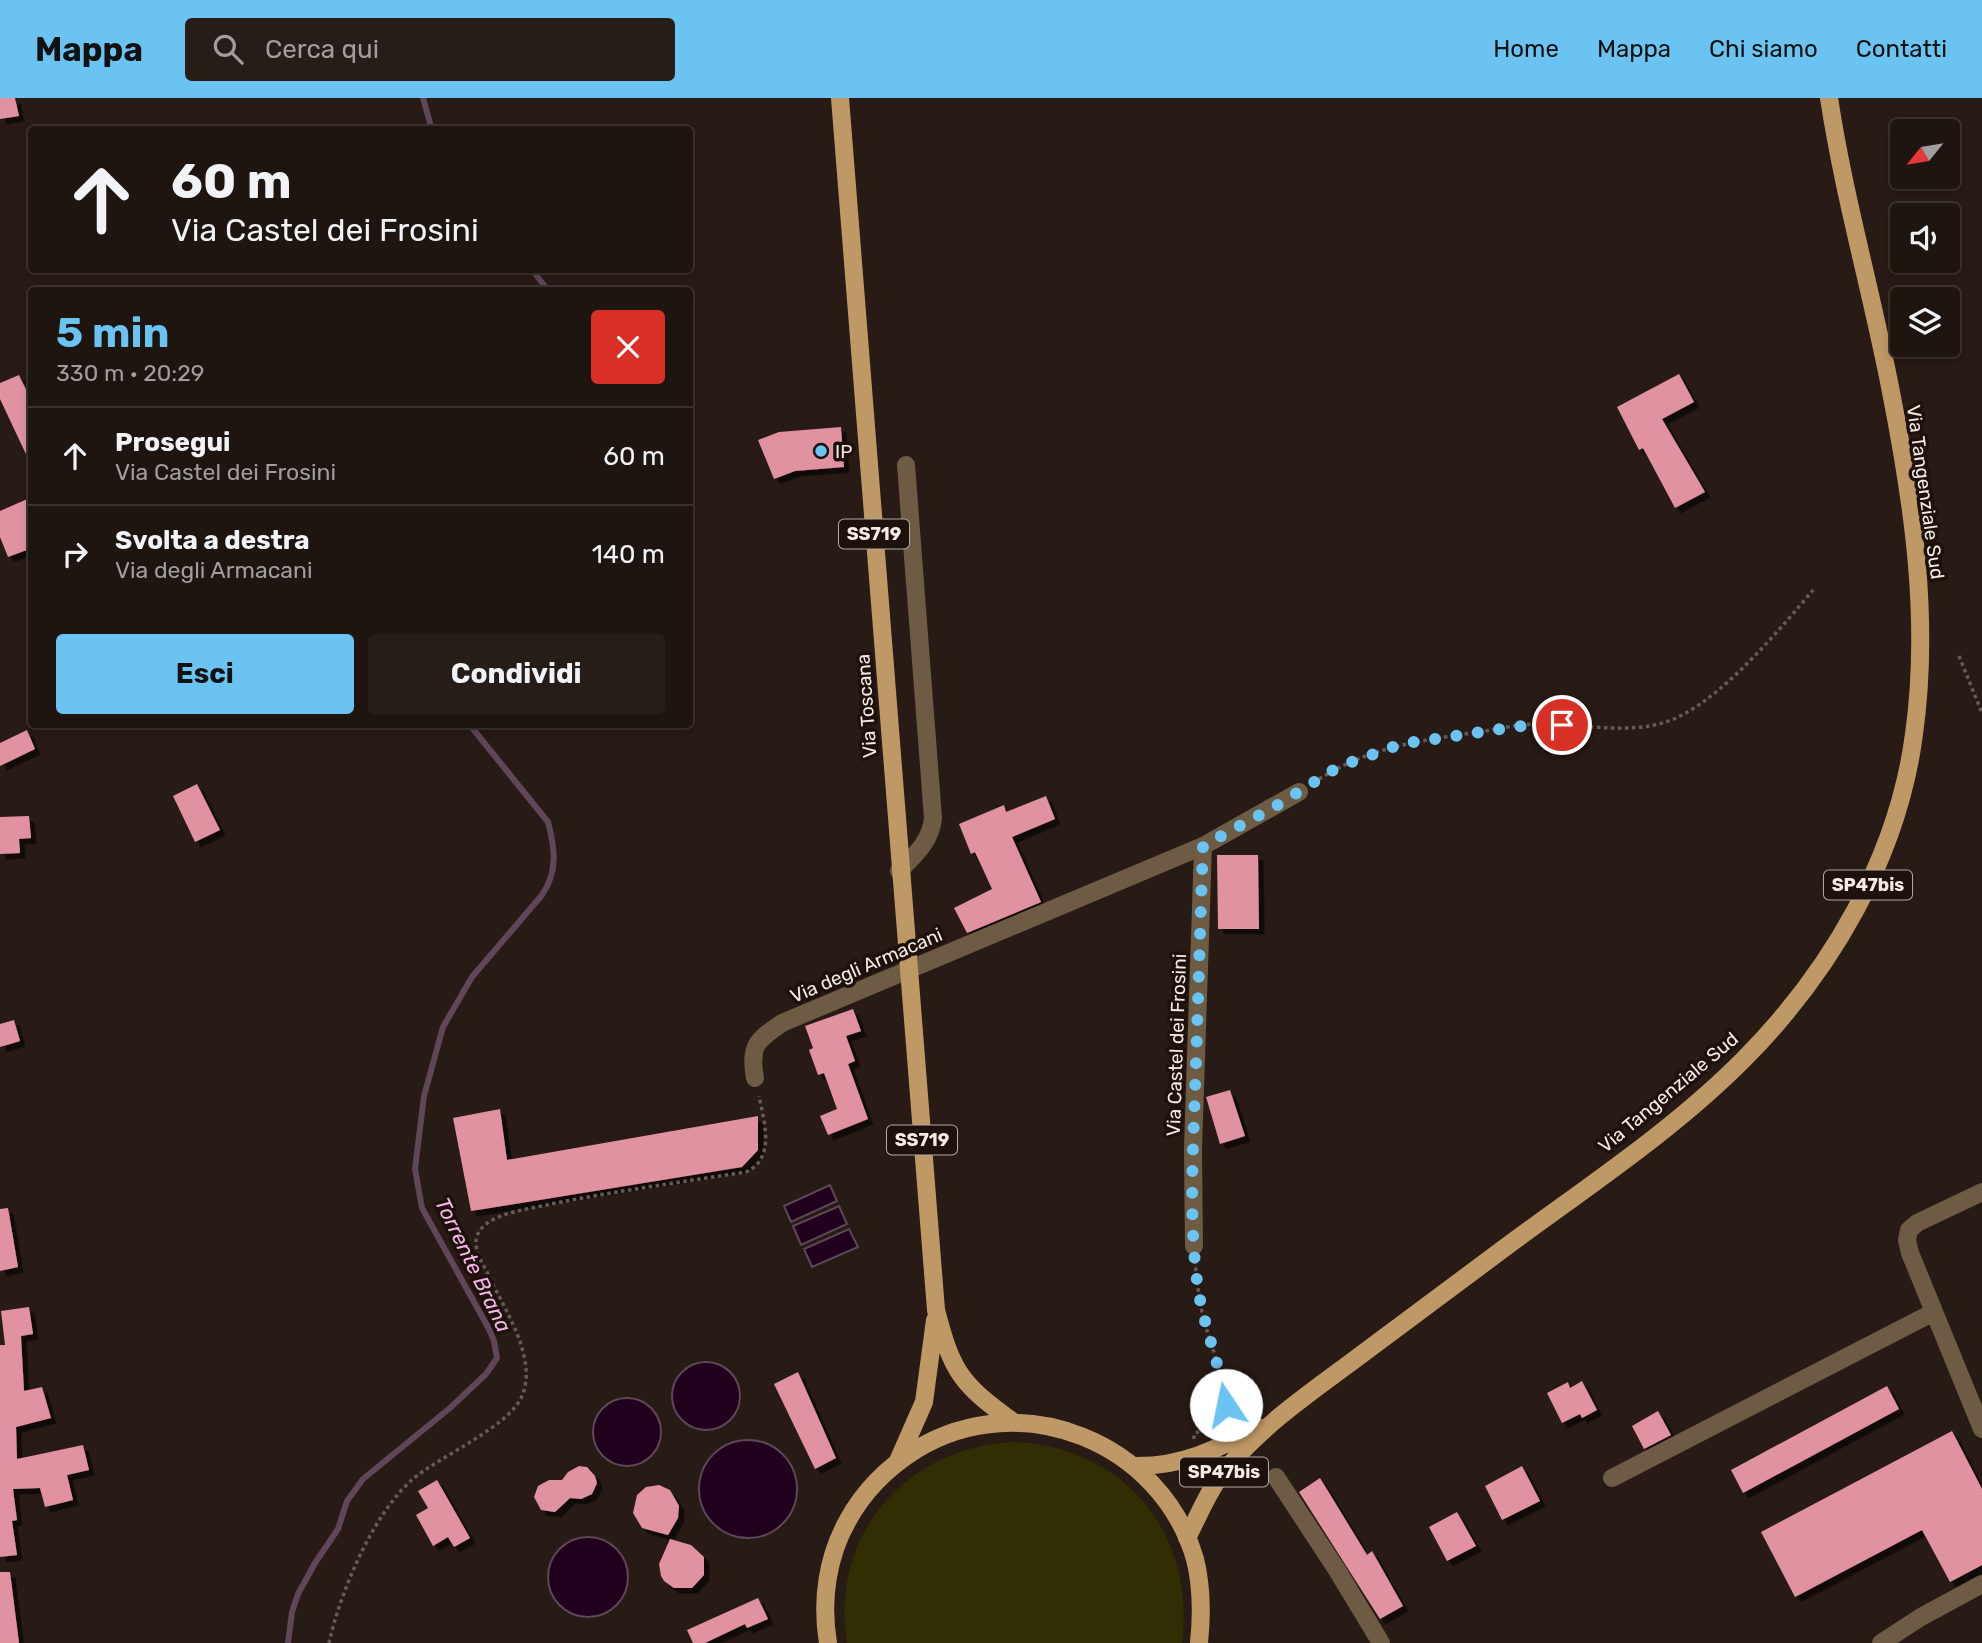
<!DOCTYPE html>
<html lang="it">
<meta charset="utf-8">
<style>
body{margin:0;font-family:Rubik,sans-serif;background:#261d19;color:#f1f3f6;height:100vh;display:flex;flex-direction:column;font-size:26px;white-space:nowrap}
*{box-sizing:border-box;margin:0}
p{font-size:23px;color:#a19e9f}
.icon{flex:none;width:38px;height:38px;fill:none;stroke:currentColor;stroke-width:2;stroke-linecap:round;stroke-linejoin:round}
.map{position:relative;flex:1;overflow:hidden}
.panel{position:absolute;left:28px;top:189px;width:665px;height:441px;display:flex;flex-direction:column;background:#1e1410;border-radius:7px;box-shadow:0 4px 10px #0003,0 0 0 2px #3c3330}
.panel>*{flex:none}
.guide{position:absolute;left:28px;top:28px;width:665px;height:147px;border-radius:7px;box-shadow:0 4px 10px #0003,0 0 0 2px #3c3330;background:#1e1410;color:#f1f3f6;overflow:hidden}
.needle{width:46px;rotate:240deg}
.fabs{position:absolute;left:1890px;top:21px;display:grid;gap:14px}
.fabs a{display:grid;place-items:center;width:70px;height:70px;border-radius:7px;background:#1e1410;box-shadow:0 4px 10px #0003,0 0 0 2px #3c3330;font-size:35px}
.pin{position:absolute;display:grid;place-items:center;width:60px;height:60px;color:#fff;margin:-30px;border:4px solid #fff;border-radius:50%;box-shadow:0 2px 7px #0007}
.me{position:absolute;width:77px;margin:-38px;rotate:349deg;stroke-linejoin:round;filter:drop-shadow(0 0 5px #0008)}
.turn{display:flex;align-items:center;gap:24px;height:147px;padding:0 28px;font-size:32px}
.turn .icon{width:91px;height:91px;stroke-width:2.5}
.turn b{display:block;font-size:49px;line-height:60px}
.round{display:grid;place-items:center;flex:none;width:74px;height:74px;border-radius:7px;background:#261d19}
.headline{display:flex;align-items:center;justify-content:space-between;height:119px;padding:0 28px}
h1{font-size:42px;font-weight:700;line-height:52px;color:#6ac3f1}
.action{display:flex;gap:14px;margin-top:auto;padding:14px 28px}
.action a{flex:1;height:80px;border-radius:7px;background:#6ac3f1;color:#111;font-size:28px;font-weight:700;line-height:80px;text-align:center}
.action a+a{background:#261d19;color:#f1f3f6}
ul{padding:0;list-style:none}
li{display:flex;align-items:center;gap:21px;height:98px;padding:0 28px;border-top:2px solid #3c3330}
li div{flex:1}
li b{display:block;font-size:26px}
li em{font-style:normal}
header{display:flex;align-items:center;gap:42px;box-sizing:border-box;height:98px;padding:0 35px;background:#6ac3f1;color:#111}
header strong{font-size:33px}
nav{display:flex;gap:38px;margin-inline-start:auto;font-size:24px}
.search{width:490px;height:63px;background:#261d19;display:flex;align-items:center;gap:18px;box-sizing:border-box;padding:0 24px;border-radius:7px;color:#a19e9f;font-size:26px}
.map>svg:first-child{display:block}
.green{fill:#302e02}
.water{fill:#21001d;stroke:#604659;stroke-width:2}
.lines{fill:none;stroke-linecap:round;stroke-linejoin:round}
.stream{stroke:#604659;stroke-width:6}
.building{fill:#e092a1;filter:url(#shadow)}
.path{stroke:#685b57;stroke-width:3.5;stroke-dasharray:3.5 3.5;stroke-linecap:butt}
.minor{stroke:#6d5b43;stroke-width:18}
.primary{stroke:#be9865;stroke-width:18}
.route{stroke:#6ac3f1;stroke-width:12;stroke-dasharray:0 21.6}
.poi-dot{fill:#6ac3f1;stroke:#1e110c;stroke-width:2.5}
.labels{text-anchor:middle;stroke-width:7;stroke-linejoin:round;paint-order:stroke}
.shield{fill:#1e110c;stroke:#b4a9a5;stroke-width:2}
.shield-label{font-size:18px;font-weight:bold;fill:#f4eae6}
.poi-label{font-size:19px;fill:#f4eae6;stroke:#1e110c;text-anchor:start}
.street-label{font-size:19px;fill:#f4eae6;stroke:#1e110c}
.water-label{font-size:21px;font-style:italic;fill:#f7b6eb;stroke:#1e110c}
</style>
<header>
<strong>Mappa</strong>
<div class="search"><svg class="icon" aria-label="search" viewBox="0 0 24 24"><circle cx="10" cy="10" r="6"/><path d="M15 15l6 6"/></svg>Cerca qui</div>
<nav><a>Home</a><a>Mappa</a><a>Chi siamo</a><a>Contatti</a></nav>
</header>
<div class="map">
<svg width="1982" height="1545" viewBox="0 0 1982 1545">
<defs>
<filter id="shadow"><feDropShadow dx="5.5" dy="5.5" stdDeviation="0" flood-color="#0009"/></filter>
</defs>
<rect width="100%" height="100%" fill="#281a15"/>
<path class="green" d="M1014 1344C1125 1349 1196 1436 1182 1545H847C829 1437 907 1348 1014 1344Z"/>
<path class="water" d="M830 1087 837 1103 791 1124 784 1108Z
M839 1108 847 1126 801 1147 793 1128Z
M849 1131 858 1149 812 1169 804 1151Z
M672 1298a34 34 0 1 1 68 0a34 34 0 1 1-68 0Z
M593 1334a34 34 0 1 1 68 0a34 34 0 1 1-68 0Z
M699 1391a49 49 0 1 1 98 0a49 49 0 1 1-98 0Z
M548 1479a40 40 0 1 1 80 0a40 40 0 1 1-80 0Z"/>
<g class="lines">
<path class="stream" d="M423 0 432 32
M532 172 548 192
M288 1545 292 1514 298 1496 315 1465 338 1431 347 1403 363 1381 450 1310 486 1276 497 1260 494 1243 489 1231 422 1110 415 1071 424 998 443 929 472 879 542 797C558 774 555 750 548 724L469 626"/>
</g>
<path class="building" d="M0 0H15L19 18 0 21Z
M1679 276 1694 304 1662 321 1705 394 1675 410 1643 350 1639 352 1617 309Z
M19 277 32 304V369L0 301V285Z
M841 329 844 369 795 373 774 381 758 342 779 334Z
M32 399V450L8 459 0 439V413Z
M27 632 35 651 0 668V645Z
M197 686 220 732 195 744 173 698Z
M1046 698 1055 721 1012 739 1041 804 967 835 954 810 992 791 975 754 971 756 959 726 1004 707 1006 714Z
M29 718 31 740 19 741 20 755 0 756V719Z
M1217 757H1258L1259 831H1218Z
M853 911 861 933 846 938 855 963 848 966 868 1021 828 1037 820 1018 837 1011 824 975 818 977 809 952 813 950 805 928Z
M14 922 20 943 0 949V926Z
M1230 992 1245 1038 1220 1046 1206 999Z
M500 1011 507 1062 758 1018V1052L742 1069 471 1113 453 1020Z
M8 1110 18 1169 0 1173V1111Z
M29 1209 33 1236 21 1238 24 1293 42 1289 51 1320 16 1329 17 1361 83 1347 89 1372 67 1377 73 1402 45 1409 40 1390 13 1391 17 1422 12 1423 17 1457 0 1459V1247H5L1 1213Z
M798 1274 836 1360 815 1371 774 1286Z
M1582 1283 1597 1312 1582 1320 1580 1316 1562 1325 1547 1295 1568 1284 1570 1290Z
M1887 1288 1899 1311 1743 1395 1731 1372Z
M1658 1313 1671 1337 1644 1351 1632 1328Z
M1952 1333 1982 1391V1467L1950 1484 1922 1432 1795 1499 1761 1434Z
M579 1368 587 1369 595 1378 597 1385 592 1396 581 1401 570 1400 555 1414 541 1412 534 1399 538 1388 549 1382H562L568 1374Z
M1522 1368 1540 1403 1502 1422 1485 1388Z
M1320 1380 1367 1457 1372 1453 1403 1508 1380 1521 1299 1394Z
M437 1382 470 1440 454 1449 448 1439 433 1448 416 1417 428 1410 418 1393Z
M659 1387 670 1392 679 1408 678 1420 668 1437 642 1430 633 1415 637 1397 646 1389Z
M1457 1414 1476 1448 1447 1463 1429 1429Z
M670 1441 691 1447 704 1459V1477L692 1490H674L664 1483 661 1478 659 1466Z
M0 1474H10L19 1545H0Z
M758 1500 768 1521 747 1530 745 1526 705 1545H693L687 1532Z"/>
<g class="lines">
<path class="path" d="M1959 558 1982 615
M1313 685C1367 649 1417 643 1479 634 1498 631 1518 626 1537 626 1585 625 1640 641 1684 616 1730 591 1780 531 1814 491
M1194 1341V1336L1223 1320C1232 1298 1209 1243 1203 1219 1199 1201 1197 1183 1195 1164
M329 1545C340 1495 373 1415 413 1381 440 1358 509 1329 522 1298 525 1291 527 1281 526 1272 524 1238 501 1205 487 1174 482 1165 476 1155 476 1144 476 1137 480 1131 486 1126 504 1113 530 1111 551 1106 616 1093 681 1084 746 1074 776 1060 764 1024 759 998"/>
<path class="minor" d="M899 773C915 757 931 743 933 720L906 367
M755 980C749 948 757 942 782 925L1203 748 1299 694
M1982 1094 1917 1125 1909 1132 1907 1142 1910 1155 1982 1331
M1194 1148 1193 1051 1203 748
M1276 1379 1337 1472 1381 1545
M1612 1380 1934 1214
M1881 1545 1921 1519 1982 1486"/>
<path class="primary" d="M840 0 936 1212C952 1274 961 1286 1012 1323
M898 1363 924 1304 935 1222
M1134 1368C1181 1369 1218 1351 1258 1329
M1187 1440C1199 1417 1209 1391 1226 1371 1260 1330 1304 1299 1346 1268 1396 1231 1446 1194 1495 1157 1579 1094 1671 1035 1745 960 1831 873 1898 759 1914 636 1930 522 1913 406 1891 294 1872 195 1844 99 1829 0
M828 1545C821 1503 827 1459 848 1422 865 1391 888 1369 917 1351 1021 1288 1161 1344 1195 1461 1202 1489 1202 1516 1199 1545"/>
</g>
<g class="lines">
<path class="route" d="M1226 1307C1220 1265 1202 1225 1197 1183 1189 1120 1193 1055 1195 992 1198 911 1200 830 1203 748L1276 708 1338 669 1401 646 1535 626 1562 627"/>
</g>
<circle class="poi-dot" cx="821" cy="353" r="7"/>
<g class="labels">
<g class="shield">
<rect x="839" y="421.5" width="70" height="29" rx="5"/>
<rect x="1824" y="772.5" width="88" height="29" rx="5"/>
<rect x="887" y="1027.5" width="70" height="29" rx="5"/>
<rect x="1180" y="1359.5" width="88" height="29" rx="5"/>
</g>
<g class="shield-label">
<text x="874" y="442">SS719</text>
<text x="1868" y="793">SP47bis</text>
<text x="922" y="1048">SS719</text>
<text x="1224" y="1380">SP47bis</text>
</g>
<g class="poi-label">
<text x="835" y="360">IP</text>
</g>
<g class="street-label">
<text transform="translate(1926 394) rotate(82)" y="7">Via Tangenziale Sud</text>
<text transform="translate(866 608) rotate(-94)" y="7">Via Toscana</text>
<text transform="translate(866 867) rotate(-23)" y="7">Via degli Armacani</text>
<text transform="translate(1176 947) rotate(-88)" y="7">Via Castel dei Frosini</text>
<text transform="translate(1668 994) rotate(-40)" y="7">Via Tangenziale Sud</text>
</g>
<g class="water-label">
<text transform="translate(473 1167) rotate(64)" y="7">Torrente Brana</text>
</g>
</g>
</svg>
<div class="fabs">
<a><svg class="needle" viewBox="-14 -14 28 28"><path d="M0-13l5 13h-10z" fill="#e53935"/><path d="M0 13l5-13h-10z" fill="#a19e9f"/></svg></a>
<a><svg class="icon" aria-label="sound" viewBox="0 0 24 24"><path d="M4 9h4l5-4v14l-5-4H4zM17 9q2 3 0 6"/></svg></a>
<a><svg class="icon" aria-label="layers" viewBox="0 0 24 24"><path d="M12 4l9 5-9 5-9-5zM3 14l9 5 9-5"/></svg></a>
</div>
<div class="pin" style="left:1562px;top:627px;background:#d93025"><svg class="icon" aria-label="arrive" viewBox="0 0 24 24"><path d="M6 21V4h12l-3 4 3 4H6"/></svg></div>
<svg class="me" style="left:1226px;top:1307px" viewBox="-20 -20 40 40"><circle r="19" fill="#fff"/><path d="M0-13L10 11 0 6-10 11z" fill="#6ac3f1"/></svg>
<div class="guide">
<div class="turn"><svg class="icon" aria-label="ahead" viewBox="0 0 24 24"><path d="M12 20V5M6 11l6-6 6 6"/></svg><div><b>60 m</b>Via Castel dei Frosini</div></div>
</div>
<section class="panel">
<div class="headline"><div><h1>5 min</h1><p>330 m · 20:29</p></div><a class="round" style="background:#d93025;color:#fff"><svg class="icon" aria-label="close" viewBox="0 0 24 24"><path d="M6 6l12 12M18 6L6 18"/></svg></a></div>
<ul>
<li><svg class="icon" aria-label="ahead" viewBox="0 0 24 24"><path d="M12 20V5M6 11l6-6 6 6"/></svg><div><b>Prosegui</b><p>Via Castel dei Frosini</p></div><em>60 m</em></li>
<li><svg class="icon" aria-label="right" viewBox="0 0 24 24"><path d="M7 20v-9h11M14 6l5 5-5 5"/></svg><div><b>Svolta a destra</b><p>Via degli Armacani</p></div><em>140 m</em></li>
</ul>
<div class="action"><a>Esci</a><a>Condividi</a></div>
</section>
</div>
